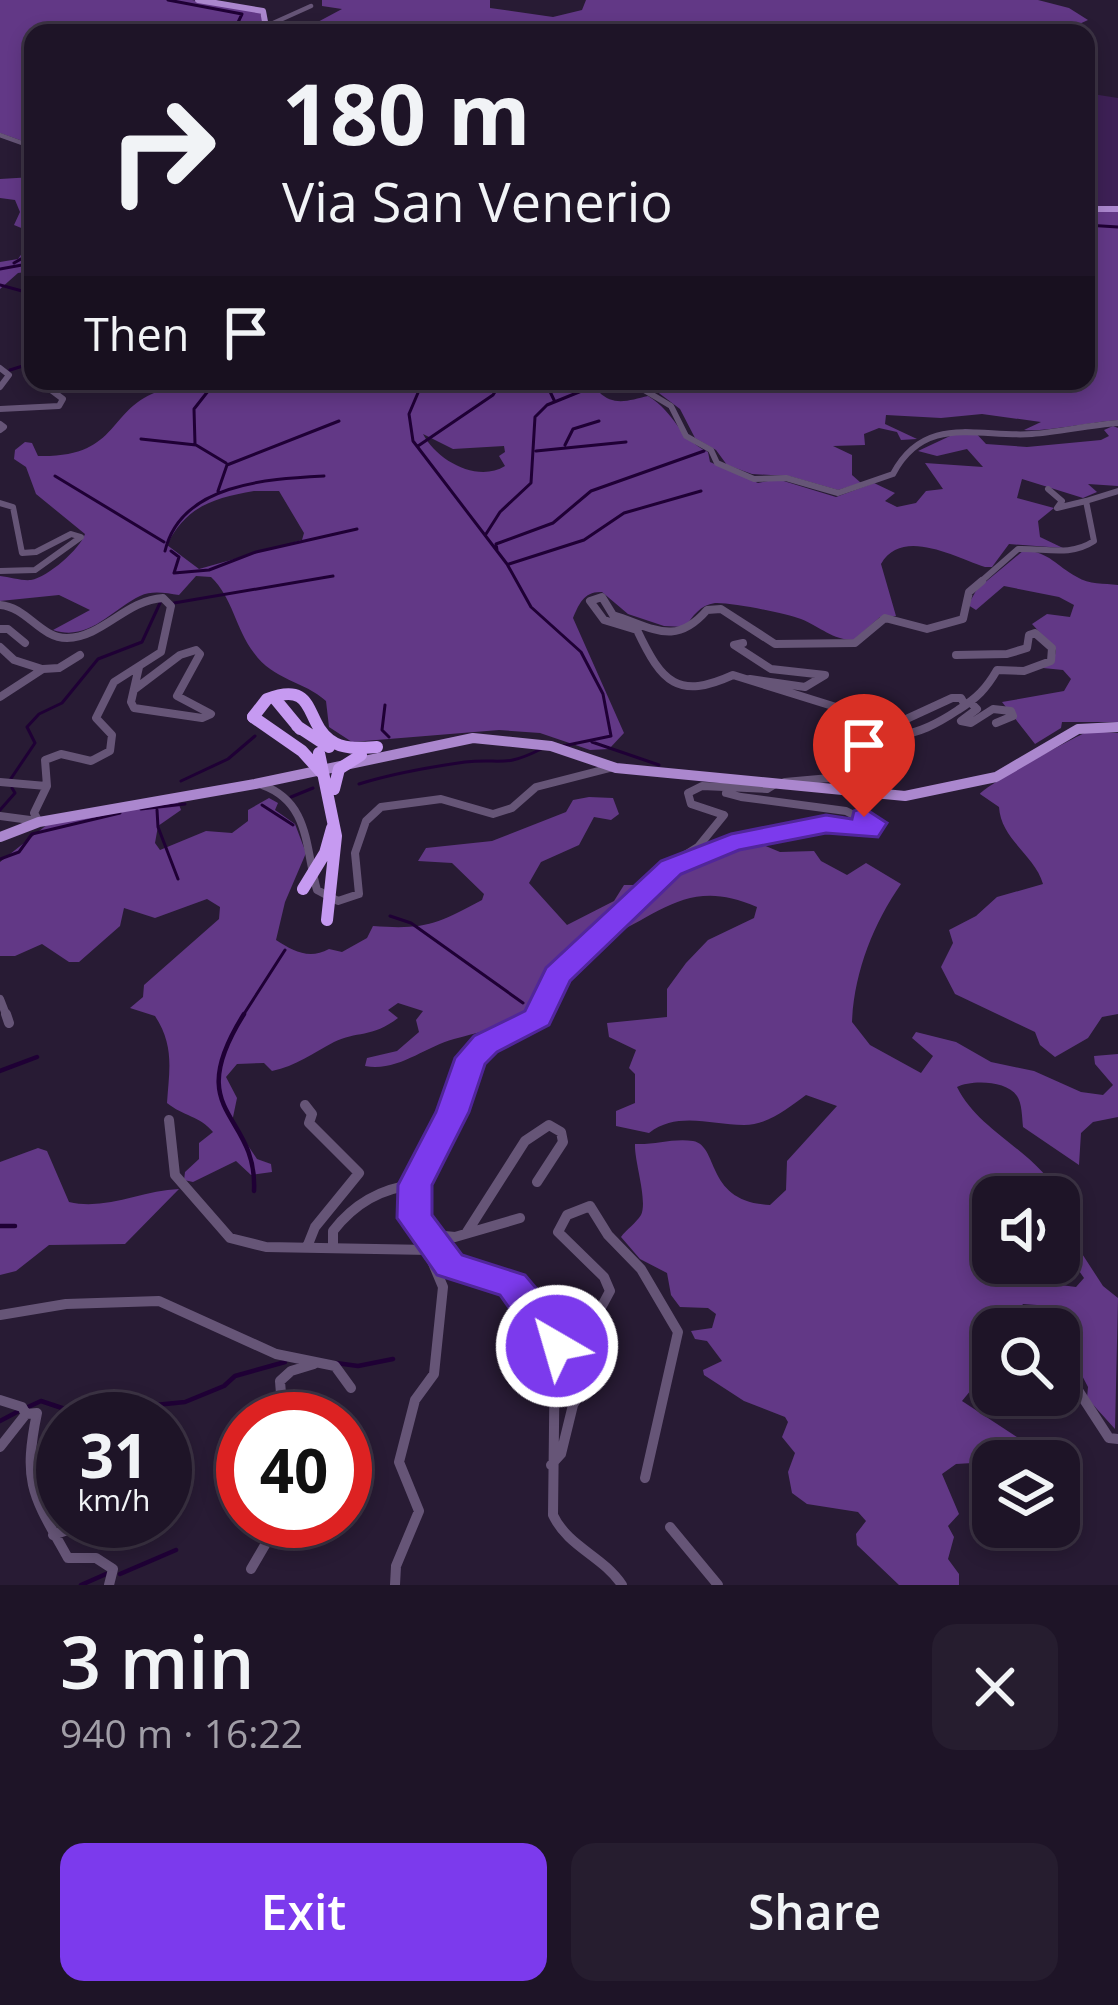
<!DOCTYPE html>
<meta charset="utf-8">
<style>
body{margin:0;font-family:"Open Sans",sans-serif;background:#261d2f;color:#f1f3f6;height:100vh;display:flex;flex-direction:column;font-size:45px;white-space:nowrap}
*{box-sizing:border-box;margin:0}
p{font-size:39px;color:#a19ea7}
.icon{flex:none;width:66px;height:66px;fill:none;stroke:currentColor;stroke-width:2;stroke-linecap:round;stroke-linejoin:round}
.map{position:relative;height:1585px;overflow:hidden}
.sheet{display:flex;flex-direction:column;background:#1e1427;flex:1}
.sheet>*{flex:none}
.banner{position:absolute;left:24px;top:24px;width:1071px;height:366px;border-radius:24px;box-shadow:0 6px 18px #0003,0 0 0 3px #3c3344;background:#1e1427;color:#f1f3f6;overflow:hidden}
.buttons{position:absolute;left:972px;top:1176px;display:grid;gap:24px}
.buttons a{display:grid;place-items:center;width:108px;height:108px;border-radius:24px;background:#1e1427;box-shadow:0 6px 18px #0003,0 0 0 3px #3c3344;font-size:60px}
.speed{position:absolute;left:36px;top:1392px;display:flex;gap:24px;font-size:60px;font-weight:700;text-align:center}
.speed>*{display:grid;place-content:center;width:156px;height:156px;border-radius:50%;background:#1e1427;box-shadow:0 6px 18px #0003,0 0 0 3px #3c3344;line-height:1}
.speed small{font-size:30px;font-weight:400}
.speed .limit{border:18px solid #d22;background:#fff;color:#111}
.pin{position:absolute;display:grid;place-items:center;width:102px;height:102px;color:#fff;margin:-123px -51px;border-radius:50% 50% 50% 0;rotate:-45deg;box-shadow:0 0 12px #0007}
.pin .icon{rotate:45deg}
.me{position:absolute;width:132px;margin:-66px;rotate:322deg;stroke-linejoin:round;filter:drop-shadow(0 0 9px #0008)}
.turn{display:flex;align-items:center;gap:42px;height:252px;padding:0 60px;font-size:54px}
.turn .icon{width:156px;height:156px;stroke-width:2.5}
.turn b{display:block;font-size:84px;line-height:102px}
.then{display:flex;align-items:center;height:114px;padding:0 60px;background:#0003;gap:24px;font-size:45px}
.round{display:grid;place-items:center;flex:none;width:126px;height:126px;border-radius:24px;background:#261d2f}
.overview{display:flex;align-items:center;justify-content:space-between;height:204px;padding:0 60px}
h1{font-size:72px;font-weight:600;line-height:90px}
.action{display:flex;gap:24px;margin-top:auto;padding:24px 60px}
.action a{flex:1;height:138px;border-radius:24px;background:#7c3aed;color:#fff;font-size:48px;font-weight:600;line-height:138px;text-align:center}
.action a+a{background:#261d2f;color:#f1f3f6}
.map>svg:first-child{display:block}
.green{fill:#3d2055}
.forest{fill:#623886;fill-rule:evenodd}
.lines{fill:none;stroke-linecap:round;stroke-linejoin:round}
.stream-far1{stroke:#1f0035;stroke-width:3}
.stream{stroke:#1f0035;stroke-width:4.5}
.minor-far3{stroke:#657;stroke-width:4.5}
.minor-far2{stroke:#657;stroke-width:6}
.minor-far1{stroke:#657;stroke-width:8}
.minor{stroke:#657;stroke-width:10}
.major-far1{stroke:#ab87ce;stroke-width:6}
.major{stroke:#ab87ce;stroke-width:10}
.highway{stroke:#c69af1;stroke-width:12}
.highway-bridge{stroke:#c69af1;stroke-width:12}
.route{fill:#7c3aed;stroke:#51269a;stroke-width:3}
</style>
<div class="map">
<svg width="1118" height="1585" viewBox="0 0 1118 1585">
<rect width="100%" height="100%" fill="#281b34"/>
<path class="green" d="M1086 93 1118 98V207H1086Z"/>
<path class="forest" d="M0 0H192L259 11 268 33H33L31 144 0 133Z
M322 0H490V8L553 17 582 10 586 0H1038L1069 8 1088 20 1077 25 1079 33H350L314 24 342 9 322 6Z
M33 177V271L18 273 0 289V262L18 259 32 239 31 232 14 225 20 212 15 200 0 198V179Z
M1086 210 1118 211V420C1093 422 1044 432 1024 430L1041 422 982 414 941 418 886 415 885 424 917 439 901 440 897 432 879 428 864 434 865 445 833 446 852 455V475L861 483 838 490 789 476 752 474 727 465 716 450 695 438 680 409 643 381H1086Z
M163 381H602L599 392C614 407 630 400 648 396 676 413 678 438 708 452L710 462 758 483 777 479 836 497 874 483 895 493 885 501 897 507 916 503 926 491 943 489 925 463 983 467 967 449 937 456 918 451 965 429 973 430 986 444 1027 447 1101 440 1109 436 1104 430 1113 426 1118 428V486L1088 484 1097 492 1083 498 1022 479 1017 498 1054 508 1038 521 1040 537 1063 548 1009 544 992 567H985C954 557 902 527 881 564L896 616 880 617 854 640C832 640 821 627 801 619 785 613 730 602 715 603 700 605 693 616 685 627L664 626 628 614 602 592C584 591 579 604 573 618L624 733 609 749 590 750 540 733 499 730 352 742 329 727 326 701C304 681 273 680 254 653 235 628 233 598 211 577L196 576 179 595C166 593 152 590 140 596 111 610 89 642 53 630L90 610 59 595 0 601V576C10 577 22 581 31 580 48 577 80 549 85 534L36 494 26 467 14 459 15 450 25 442 32 443 38 456C122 458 105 408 162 390ZM423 434 453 449 504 446 505 452 499 456 505 466C478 483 437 461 423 434ZM254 491H279L304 533 302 540 199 569 167 545C186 506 214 498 254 491Z
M1024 550C1051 553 1055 565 1077 577 1089 585 1104 583 1118 585V722H1062L1061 728 1035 744 1002 702 1064 691 1071 679 1063 670 1043 668 1054 660 1056 650 1032 624 1047 614 1070 617 1074 605 1059 597 1004 586 976 610 968 605 977 589Z
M1089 731 1118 733V1014L1102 1017 1088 1038 1055 1057 1040 1045 1035 1032 955 994 941 967 953 943 949 930 976 916 997 897 1043 884C1035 855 1001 840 999 807L980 794C986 785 1074 737 1089 731Z
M589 797 613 798 619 814 611 820 594 817 579 845 541 862 529 883 567 925 614 901 624 885H643L542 983 535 1011C502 1029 489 1029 454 1039 424 1047 398 1072 365 1066L367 1058 397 1051 419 1032 416 1020 423 1011 398 1003 388 1010 398 1018C372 1038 356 1031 334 1042 313 1053 296 1066 272 1071L264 1063 237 1064 226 1077 237 1098 232 1122 257 1159 271 1164 272 1172 251 1175 236 1161 193 1182 184 1180 185 1172 199 1159V1143L213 1132C200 1116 183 1116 167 1103 169 1072 175 1046 155 1016L130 1008 143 997 144 985 219 919 220 907 207 899 155 918 124 908 120 926 79 962H69L42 944 15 956H0V862L48 824 178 802 181 810 158 826 155 843 160 850 206 831 232 833 248 821V810L269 798 278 803 275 810 295 824 306 853 285 902 276 940C293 951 309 960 329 949L342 952 367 938 373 926C425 930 437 924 482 900L484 894 452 863 418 861 426 848 492 841 566 812 573 800Z
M756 842 780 852 814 851 821 861 847 875 866 863 901 884C873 924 854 973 852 1022L870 1045 921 1073 933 1056 912 1038 916 1032 956 1042 991 1062 1034 1071 1081 1092 1103 1095 1113 1085 1095 1064 1094 1056 1118 1054V1117L1093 1122 1081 1133 1079 1165 1023 1127C1022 1117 1022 1103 1017 1096 1006 1080 971 1080 957 1087 981 1135 1041 1152 1062 1202L1059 1209V1197L1010 1193 993 1197V1227L982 1233 986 1259 1015 1279 1076 1287 1084 1278 1061 1245 1077 1246 1103 1286 1118 1298 1115 1429 1087 1398 1088 1387 1076 1364 1083 1341 1051 1306 1023 1304 1012 1320 1015 1329H993V1395H997L993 1399 971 1390 962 1401 1032 1447 1040 1459 956 1464 942 1474 959 1514 948 1526 954 1537 948 1559 959 1574V1585H899L857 1545 856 1534 866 1521 858 1512 807 1504 792 1493 788 1472 795 1453 782 1437 788 1422 785 1417 744 1401 704 1375 703 1370 722 1361 707 1341 695 1339 691 1331 712 1328 716 1314 708 1308 680 1307 671 1295 667 1273 640 1259 621 1237C626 1230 636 1223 641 1215 648 1200 634 1161 635 1144 655 1145 673 1138 693 1141 720 1146 704 1202 770 1205L786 1190 787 1161 837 1106 806 1095C788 1108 768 1125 744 1125 711 1125 678 1111 649 1133L616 1126V1111L635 1103V1074L629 1068 636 1050 609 1037 607 1023 667 1017V989L686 963 708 940 754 918 757 907C690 877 662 913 604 939 646 891 695 857 756 842Z
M38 1148 47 1151 69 1202C106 1211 142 1190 179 1189L125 1244 49 1245 16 1271 0 1275V1162Z"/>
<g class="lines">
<path class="stream-far1" d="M168 0 242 14 233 33
M1086 225 1118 227
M14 263 33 252
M0 269 33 263
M0 285 33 294
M10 370 26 365
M423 381 409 414 413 441 507 564 531 607 581 652 603 694 611 736 563 746
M547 385 554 400
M141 439 196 445 226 463
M195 444 194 409 216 381
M565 445 573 429 599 421
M418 446 493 395 500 384
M536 451 626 442
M55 476 164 542
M218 491 227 465 339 421
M486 534 500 512 531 483 535 417 547 405 584 390
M497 550 496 544 553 523 591 491 704 451
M165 551C181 484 266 479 324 476
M171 551 179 557 174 573 209 570 256 552 357 529
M509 564 584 540 624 513 701 491
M174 603 333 576
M385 705 382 730 389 737
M592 742 659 765
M10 780 35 743 27 727 39 714 62 703 98 659 142 642 160 603
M181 781 228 759 255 736
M359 784C394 773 430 767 465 762 501 758 504 768 541 749
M291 797 313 788
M262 805 293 825
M141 809 185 804
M0 810 15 793 12 788
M157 810 158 827 178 879
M0 859 19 852 32 834 120 813
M390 916 411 923 523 1003
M242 1017 285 950"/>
<path class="stream" d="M244 1014C180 1116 258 1111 254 1191
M0 1071 37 1057
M0 1226H15
M336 1363 358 1366 393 1359
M28 1407 41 1401 77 1413 185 1402 224 1386 235 1376 285 1362
M0 1421 17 1412
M120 1574 176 1550
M81 1585 106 1574"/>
<path class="minor-far3" d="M272 32 271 24 311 6
M0 135 33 147"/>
<path class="minor-far2" d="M0 368 9 375 0 387
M629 381 671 406 686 436 711 450 717 463 754 479 786 478 838 493 893 474C925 413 980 438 1032 434 1060 432 1089 425 1118 423
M0 409 59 406 63 399 43 384 72 386 77 381
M0 424 4 427 0 430
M1048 489 1062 501 1057 508 1086 501
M0 503 13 507 22 553 36 552 71 534 81 537 35 570 0 571
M978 584 1018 549C1045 548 1070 557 1094 541L1086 501 1118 491"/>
<path class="minor-far1" d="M0 605C27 607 40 638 67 638 103 637 126 600 163 598L171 606 161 652 114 682 96 718 112 735 110 751 91 761 61 754 45 760 47 786 34 813 39 822
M0 629H8L25 643
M743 643 734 645 771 669 825 675 805 687 750 679
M0 647 14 660 42 669
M135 689 180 655 196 650 200 654 177 696 211 714 202 718 134 708 131 702 139 667
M0 697 43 669 59 668 80 655
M970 702 977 709 961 721 971 723 993 709 1011 711 1013 716 996 723
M965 705 961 698H952L902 721 884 722 733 675C678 700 662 683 637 630L604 620 590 601 602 597 613 615C654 628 675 647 707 610L721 609 775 644 855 643 885 618 927 629 963 619 969 592 982 581
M0 782 46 786
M785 782 830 778 835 757 828 731 833 724C891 737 907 744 958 710 977 698 986 689 997 670L1024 671 1051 661 1052 648 1035 633 1029 635 1027 648 1007 654 956 655
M262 785C310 802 305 848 317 890L338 901 359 894 355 853 366 821 381 807 441 799 493 814 512 808 536 787 610 768
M0 816 30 820
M682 857 698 847 724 815 691 804 688 793 702 786 767 789 775 784
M0 999 7 1017
M537 1017 557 975 671 868 717 847 826 824 865 831 873 825 846 811 741 797 726 793 728 788"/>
<path class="minor" d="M6 1014 9 1023
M305 1105 312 1114 309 1123 359 1173 315 1227 307 1247
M169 1120 175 1175 230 1238 266 1247 430 1250
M467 1232 525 1141 549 1125 561 1132 563 1142 537 1182
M424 1234 455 1237 520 1218
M431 1244 458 1270 509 1281 555 1339 553 1515C568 1547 603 1556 622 1585
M333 1245V1231C353 1205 381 1188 414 1185
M0 1315 66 1304 159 1301 276 1354 335 1366 351 1388
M1059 1361 1109 1438 1118 1439
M0 1400 22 1407 26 1414
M283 1419 280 1381 291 1371 314 1364
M0 1447 26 1414 37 1413C22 1485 34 1497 68 1558H96L113 1569 109 1585
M551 1465 561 1454 573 1405 592 1373 589 1330 610 1291 604 1277 558 1232 567 1215 590 1206 608 1235 641 1269 678 1332 645 1478
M670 1527 718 1585
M53 1535 94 1521
M251 1569 279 1521
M395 1585 396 1566 419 1511 399 1462 415 1400 434 1374 443 1287 414 1218 412 1195 471 1058 485 1044 539 1014"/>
<path class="major-far1" d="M198 0 263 11 266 27 274 33
M1086 209H1118"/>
<path class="major" d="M0 837 39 822 255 784 473 738 551 746 616 768 905 796 996 777 1078 729 1118 727"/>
<path class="highway" d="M276 700 300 729
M253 717 267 699C317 680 304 721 330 740 343 750 361 748 377 747
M297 726 329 747"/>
<path class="highway-bridge" d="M253 717 302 751 321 772
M319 753 336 836 327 920
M334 789 339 769 361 755
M303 889 325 853 332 828"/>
</g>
<path class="route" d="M864 808 887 823 878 837 826 833 739 850 681 874 570 981 549 1025 497 1052 485 1064 469 1112 432 1185V1215L462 1255 525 1275 564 1321 575 1346 570 1357 557 1361 544 1357 500 1295 437 1275 397 1218 398 1185 436 1112 455 1058 474 1036 525 1011 546 968 661 861 731 834 826 815 852 819 854 811Z"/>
</svg>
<div class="buttons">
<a><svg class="icon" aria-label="sound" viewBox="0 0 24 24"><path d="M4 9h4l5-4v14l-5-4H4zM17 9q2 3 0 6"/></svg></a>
<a><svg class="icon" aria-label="search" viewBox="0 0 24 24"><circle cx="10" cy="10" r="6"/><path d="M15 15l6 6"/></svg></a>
<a><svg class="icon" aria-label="layers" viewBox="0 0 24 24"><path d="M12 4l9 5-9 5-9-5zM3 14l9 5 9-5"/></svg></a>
</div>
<div class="speed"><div>31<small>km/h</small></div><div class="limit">40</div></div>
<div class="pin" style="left:864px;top:817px;background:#d93025"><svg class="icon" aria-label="arrive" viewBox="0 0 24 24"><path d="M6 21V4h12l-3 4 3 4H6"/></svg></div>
<svg class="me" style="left:557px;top:1346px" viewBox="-20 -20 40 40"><circle r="17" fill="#7c3aed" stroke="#fff" stroke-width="3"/><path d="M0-11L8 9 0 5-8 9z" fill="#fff"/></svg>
<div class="banner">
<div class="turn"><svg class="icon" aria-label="right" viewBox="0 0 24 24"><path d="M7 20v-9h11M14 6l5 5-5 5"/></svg><div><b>180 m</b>Via San Venerio</div></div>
<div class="then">Then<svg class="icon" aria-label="arrive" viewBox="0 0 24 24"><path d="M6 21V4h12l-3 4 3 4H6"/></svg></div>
</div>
</div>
<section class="sheet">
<div class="overview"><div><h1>3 min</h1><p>940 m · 16:22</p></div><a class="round"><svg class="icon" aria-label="close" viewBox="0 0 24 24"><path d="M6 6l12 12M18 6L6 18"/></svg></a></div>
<div class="action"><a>Exit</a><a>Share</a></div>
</section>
